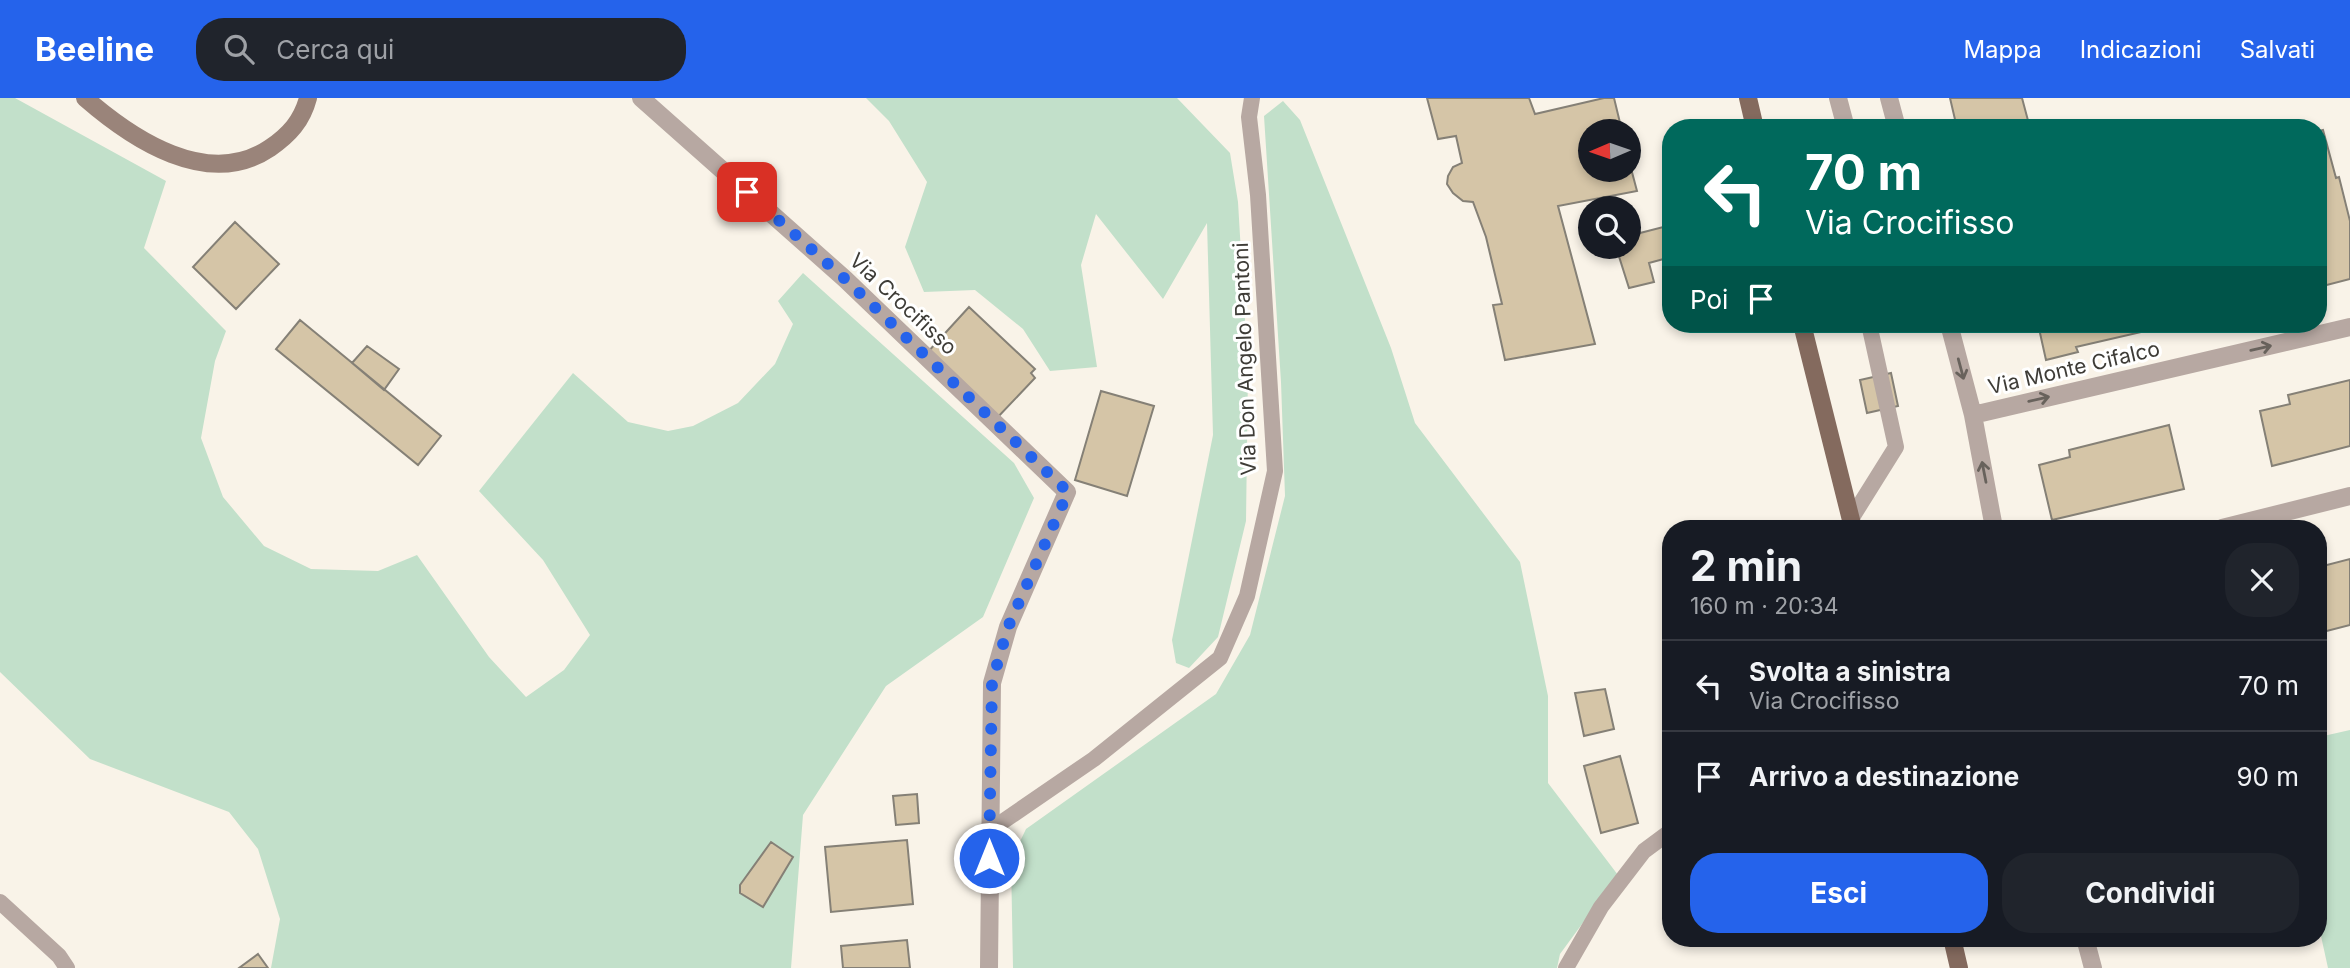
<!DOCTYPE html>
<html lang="it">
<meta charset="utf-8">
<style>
body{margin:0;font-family:Inter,sans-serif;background:#20242c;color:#f1f3f6;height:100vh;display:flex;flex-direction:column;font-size:26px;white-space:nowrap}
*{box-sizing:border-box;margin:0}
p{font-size:23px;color:#9ea1a6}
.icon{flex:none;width:38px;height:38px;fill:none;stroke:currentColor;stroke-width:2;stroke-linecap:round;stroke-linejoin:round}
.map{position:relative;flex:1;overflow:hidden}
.drawer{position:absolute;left:1662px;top:422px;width:665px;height:427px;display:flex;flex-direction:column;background:#171b24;border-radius:28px;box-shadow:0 4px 10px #0003}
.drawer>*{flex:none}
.banner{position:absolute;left:1662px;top:21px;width:665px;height:214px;border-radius:28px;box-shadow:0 4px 10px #0003;background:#00695c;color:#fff;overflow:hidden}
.needle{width:46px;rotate:268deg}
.controls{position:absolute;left:1578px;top:21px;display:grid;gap:14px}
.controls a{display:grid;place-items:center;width:63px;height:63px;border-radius:50%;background:#171b24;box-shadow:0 4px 10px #0003;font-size:35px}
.pin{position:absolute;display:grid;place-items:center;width:60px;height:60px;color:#fff;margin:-30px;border-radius:14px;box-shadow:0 4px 10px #0006}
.me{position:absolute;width:77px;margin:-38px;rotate:0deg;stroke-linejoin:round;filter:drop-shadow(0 0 5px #0008)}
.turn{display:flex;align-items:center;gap:24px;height:147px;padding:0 28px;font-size:32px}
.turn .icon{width:91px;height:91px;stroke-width:2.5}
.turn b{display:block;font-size:49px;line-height:60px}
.then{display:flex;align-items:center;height:66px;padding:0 28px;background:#0003;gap:14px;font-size:26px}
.round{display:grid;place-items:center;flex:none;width:74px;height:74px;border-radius:28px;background:#20242c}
.overview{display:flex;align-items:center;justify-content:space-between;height:119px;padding:0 28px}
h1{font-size:42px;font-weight:700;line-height:52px}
.primary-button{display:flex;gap:14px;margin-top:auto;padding:14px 28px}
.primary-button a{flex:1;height:80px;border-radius:28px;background:#2563eb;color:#fff;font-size:28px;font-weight:700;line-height:80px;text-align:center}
.primary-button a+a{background:#20242c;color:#f1f3f6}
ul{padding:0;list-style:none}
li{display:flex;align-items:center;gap:21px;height:91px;padding:0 28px;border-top:2px solid #363941}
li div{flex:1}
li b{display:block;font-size:26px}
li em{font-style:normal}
header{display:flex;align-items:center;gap:42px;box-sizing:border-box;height:98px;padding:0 35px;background:#2563eb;color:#fff}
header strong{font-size:33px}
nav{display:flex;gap:38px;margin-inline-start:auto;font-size:24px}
.search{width:490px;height:63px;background:#20242c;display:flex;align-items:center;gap:18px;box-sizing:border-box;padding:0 24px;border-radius:28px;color:#9ea1a6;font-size:26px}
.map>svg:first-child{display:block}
.green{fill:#c2e0ca}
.building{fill:#d5c5a7;stroke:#858076;stroke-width:2}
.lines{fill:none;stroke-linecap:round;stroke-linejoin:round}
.lane{stroke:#b7a8a2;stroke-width:16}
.street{stroke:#b7a8a2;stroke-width:18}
.secondary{stroke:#9a847a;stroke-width:18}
.primary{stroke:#846a5e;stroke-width:18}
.oneway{stroke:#68625c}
.route{stroke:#2563eb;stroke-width:12;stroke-dasharray:0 21.6}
.labels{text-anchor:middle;stroke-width:6;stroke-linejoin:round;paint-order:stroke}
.street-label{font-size:21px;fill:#3e3c37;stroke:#fff}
</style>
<header>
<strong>Beeline</strong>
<div class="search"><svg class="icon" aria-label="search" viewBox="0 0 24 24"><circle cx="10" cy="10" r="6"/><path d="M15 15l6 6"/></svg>Cerca qui</div>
<nav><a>Mappa</a><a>Indicazioni</a><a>Salvati</a></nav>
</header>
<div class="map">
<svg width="2350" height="870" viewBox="0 0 2350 870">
<rect width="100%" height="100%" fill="#f9f3e8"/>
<path class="green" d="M0 0H15L166 83 144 150 226 233 215 263 201 340 223 399 264 448 311 471 378 473 417 457 489 559 526 599 564 572 590 537 543 462 479 393 573 275 628 324 668 333 693 328 738 305 775 266 793 226 778 203 803 175 1014 365 1034 400 983 519 886 588 803 717 791 870H271L280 821 258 751 229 714 90 661 0 574Z
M866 0H1177L1230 55 1238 104 1248 272 1246 423 1218 539 1189 570 1176 565 1172 542 1213 337 1207 125 1163 201 1096 116 1081 167 1097 269 1050 273 1023 231 975 192 924 194 905 149 927 84 889 23Z
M1283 3 1300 22 1391 250 1415 325 1520 464 1548 598V685L1618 777 1560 856 1557 870H1013L1011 762 1026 731 1216 596 1250 537 1285 398 1281 284 1264 18Z
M2350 632V870H2328L2319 829V639Z"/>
<path class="building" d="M1427 0H1529L1535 16 1604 0H1614L1622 33H1591V72H1629V63L1637 93 1558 108 1595 246 1505 262 1493 207 1502 206 1486 139 1473 104 1463 103 1453 95 1447 86 1448 78 1453 69 1462 65 1456 38 1438 41Z
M1950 0H2022L2030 30H1957Z
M2323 32 2336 80 2339 79 2350 123V181L2319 189V33Z
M1634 112 1640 135 1671 127V159L1649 165 1654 184 1629 190 1616 149H1629V113Z
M235 124 279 166 236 211 193 169Z
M969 209 1035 271 1031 275 1035 280 995 322 926 256Z
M300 222 441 338 418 367 276 251Z
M2038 226H2163V229L2076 249 2078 254 2046 262Z
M367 248 399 271 384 292 352 265Z
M1891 275 1898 308 1867 315 1860 282Z
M2350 282V348L2272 368 2260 313 2290 306 2288 297Z
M1101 293 1154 308 1127 398 1075 382Z
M2169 327 2184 391 2052 422 2039 367 2070 359 2069 352Z
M2350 461V527L2319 535V469Z
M1605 591 1614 631 1584 638 1575 595Z
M1620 658 1638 725 1601 735 1584 668Z
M917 696 919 725 896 727 893 698Z
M907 742 913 806 831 814 825 749Z
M771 744 793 759 763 809 740 795V787Z
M907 842 910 870H843L841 848Z
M258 856 268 870H239Z"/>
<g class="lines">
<path class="lane" d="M1851 421 1896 349 1869 226
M989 733 1094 661 1220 560 1247 498 1275 373 1258 97 1249 19 1252 0
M0 804 59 858 67 870
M1566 870 1601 809 1644 753 1671 733"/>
<path class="street" d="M641 0 845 181 1067 394 1008 529 992 585 989 870
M1838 0 1846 30
M1889 0 1897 30
M1949 226 1973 317 1994 430
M1973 317 2350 229
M2222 430 2350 398
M2085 840 2093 870"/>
<path class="secondary" d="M85 0C132 41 208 92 270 50 289 37 302 23 308 0"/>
<path class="primary" d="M1748 0 1755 30
M1802 226 1853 430
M1952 840 1959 870"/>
</g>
<defs><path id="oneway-shaft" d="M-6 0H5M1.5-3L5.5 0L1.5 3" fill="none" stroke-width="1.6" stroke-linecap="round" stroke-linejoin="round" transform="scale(1.75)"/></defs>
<g class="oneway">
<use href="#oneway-shaft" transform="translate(2261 250) rotate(-13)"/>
<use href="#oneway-shaft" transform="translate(1961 271) rotate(75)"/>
<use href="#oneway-shaft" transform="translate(2039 301) rotate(-13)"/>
<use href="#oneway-shaft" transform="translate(1984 374) rotate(-101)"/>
</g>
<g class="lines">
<path class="route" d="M747 94 845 181 1068 394 1008 529 992 584 989 760"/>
</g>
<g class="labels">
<g class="street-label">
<text transform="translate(903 206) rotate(43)" y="7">Via Crocifisso</text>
<text transform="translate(1245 261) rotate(-92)" y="7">Via Don Angelo Pantoni</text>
<text transform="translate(2074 270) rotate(-13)" y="7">Via Monte Cifalco</text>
</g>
</g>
</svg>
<div class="controls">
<a><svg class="needle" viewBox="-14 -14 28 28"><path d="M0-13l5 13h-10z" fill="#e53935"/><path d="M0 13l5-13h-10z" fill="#9ea1a6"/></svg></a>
<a><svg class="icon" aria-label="search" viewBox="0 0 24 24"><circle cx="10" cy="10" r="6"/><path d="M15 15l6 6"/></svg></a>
</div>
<div class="pin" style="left:747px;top:94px;background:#d93025"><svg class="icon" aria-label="arrive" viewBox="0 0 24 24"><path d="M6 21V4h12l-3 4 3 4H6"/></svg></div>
<svg class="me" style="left:989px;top:760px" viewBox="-20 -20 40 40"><circle r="17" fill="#2563eb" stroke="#fff" stroke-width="3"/><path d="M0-11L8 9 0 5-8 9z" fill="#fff"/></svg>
<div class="banner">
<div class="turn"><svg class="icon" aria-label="left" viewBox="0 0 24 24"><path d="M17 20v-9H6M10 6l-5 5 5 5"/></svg><div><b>70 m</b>Via Crocifisso</div></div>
<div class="then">Poi<svg class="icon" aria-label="arrive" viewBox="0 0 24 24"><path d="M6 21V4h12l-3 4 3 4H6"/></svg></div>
</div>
<section class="drawer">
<div class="overview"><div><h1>2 min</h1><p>160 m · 20:34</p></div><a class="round"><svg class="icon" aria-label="close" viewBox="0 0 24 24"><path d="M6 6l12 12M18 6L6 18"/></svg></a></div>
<ul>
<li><svg class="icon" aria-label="left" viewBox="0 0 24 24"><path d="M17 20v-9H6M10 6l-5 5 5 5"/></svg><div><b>Svolta a sinistra</b><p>Via Crocifisso</p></div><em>70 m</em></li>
<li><svg class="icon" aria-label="arrive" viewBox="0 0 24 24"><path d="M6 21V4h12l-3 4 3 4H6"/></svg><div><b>Arrivo a destinazione</b></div><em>90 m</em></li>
</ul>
<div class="primary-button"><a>Esci</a><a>Condividi</a></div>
</section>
</div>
